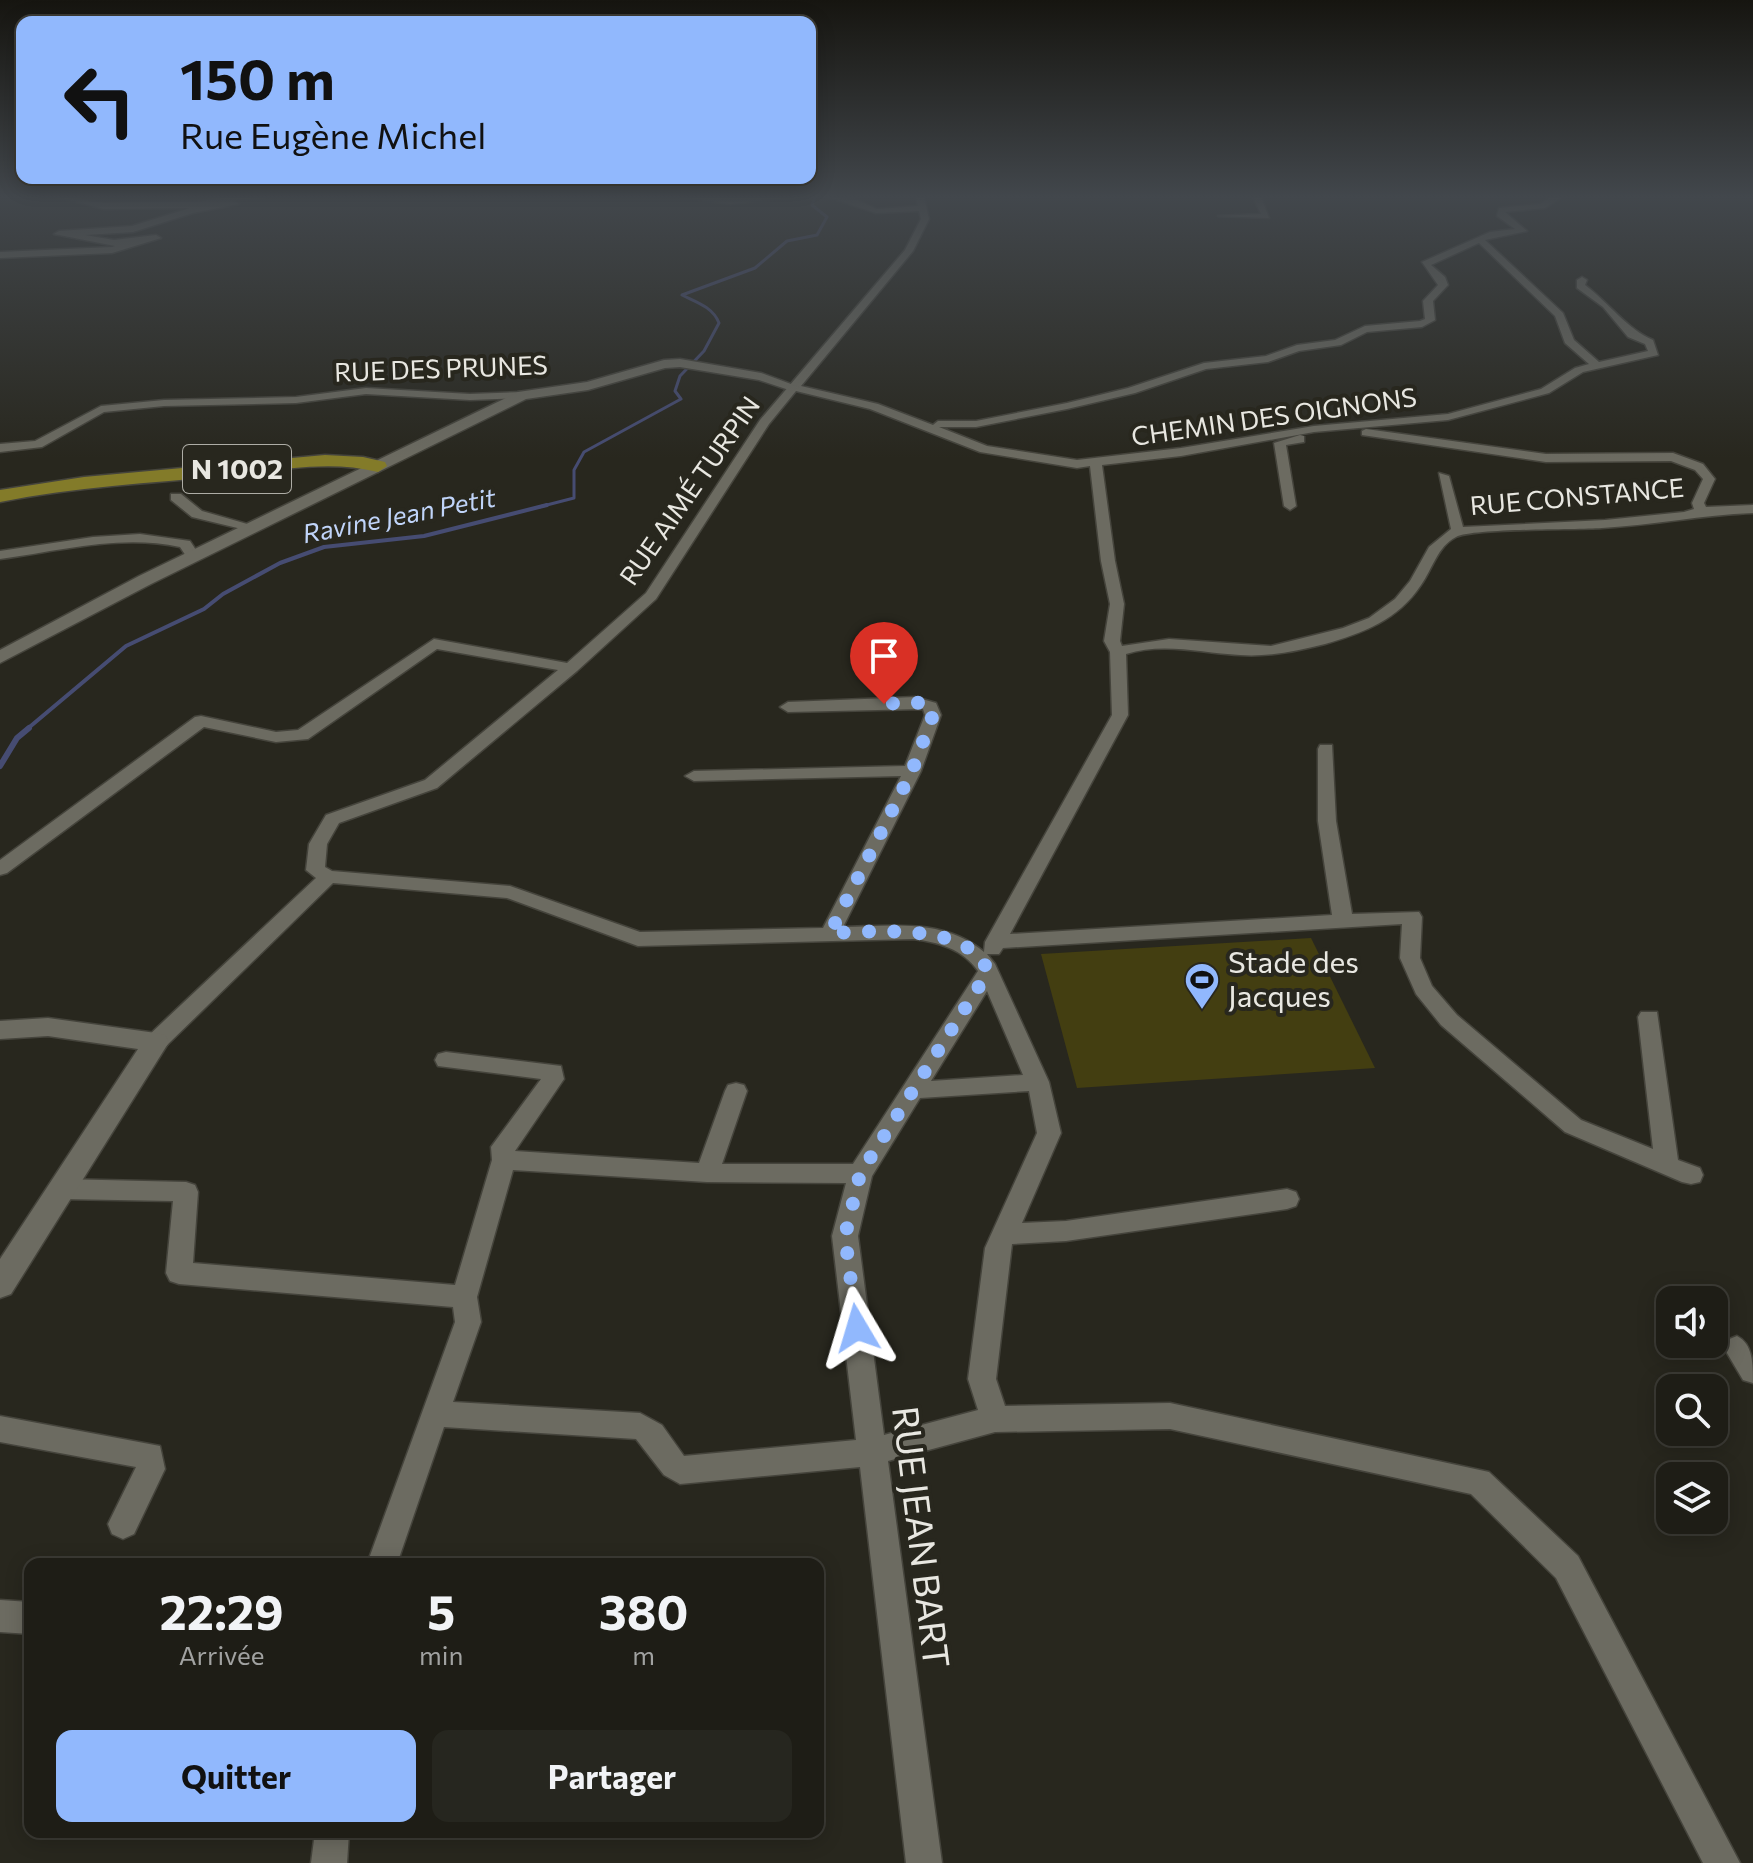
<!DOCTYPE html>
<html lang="fr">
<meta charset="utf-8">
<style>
body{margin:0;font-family:Commissioner,sans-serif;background:#26261f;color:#f1f3f6;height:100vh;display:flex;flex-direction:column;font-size:30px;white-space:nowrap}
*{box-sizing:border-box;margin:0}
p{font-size:26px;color:#a1a2a1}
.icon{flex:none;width:44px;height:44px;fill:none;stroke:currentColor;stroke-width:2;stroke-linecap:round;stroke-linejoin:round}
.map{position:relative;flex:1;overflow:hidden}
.details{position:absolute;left:24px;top:1558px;width:800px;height:280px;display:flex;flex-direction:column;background:#1e1d16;border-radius:16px;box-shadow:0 4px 20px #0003,0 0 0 2px #3c3b35}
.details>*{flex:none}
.banner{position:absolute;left:16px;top:16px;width:800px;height:168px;border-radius:16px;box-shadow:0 4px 20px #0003,0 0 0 2px #3c3b35;background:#91b8fd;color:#111;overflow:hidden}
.tools{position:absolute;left:1656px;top:1286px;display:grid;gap:16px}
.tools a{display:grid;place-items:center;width:72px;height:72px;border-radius:16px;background:#1e1d16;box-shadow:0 4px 20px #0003,0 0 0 2px #3c3b35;font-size:40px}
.pin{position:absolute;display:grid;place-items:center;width:68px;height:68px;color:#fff;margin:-82px -34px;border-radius:50% 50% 50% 0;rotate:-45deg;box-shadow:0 0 8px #0007}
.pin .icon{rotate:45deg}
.me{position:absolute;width:88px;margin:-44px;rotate:353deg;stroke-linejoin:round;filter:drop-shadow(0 0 6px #0008)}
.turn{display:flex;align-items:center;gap:28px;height:168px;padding:0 32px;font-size:36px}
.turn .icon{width:104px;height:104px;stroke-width:2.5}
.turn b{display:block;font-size:56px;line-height:68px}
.eta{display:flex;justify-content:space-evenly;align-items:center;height:136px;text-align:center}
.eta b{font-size:48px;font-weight:700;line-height:56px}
.action{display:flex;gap:16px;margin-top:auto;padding:16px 32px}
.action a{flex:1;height:92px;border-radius:16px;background:#91b8fd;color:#111;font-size:32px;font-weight:700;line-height:92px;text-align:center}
.action a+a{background:#26261f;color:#f1f3f6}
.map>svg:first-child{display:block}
.green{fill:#433e11}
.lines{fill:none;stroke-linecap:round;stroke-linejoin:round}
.stream-far2{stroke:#464c72;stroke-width:3}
.stream-far1{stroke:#464c72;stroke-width:4}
.stream{stroke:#464c72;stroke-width:6}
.minor-casing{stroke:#45443c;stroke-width:3}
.tertiary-casing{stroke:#45443c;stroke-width:3}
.primary-casing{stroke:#45443c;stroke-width:3}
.minor{fill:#6c6b61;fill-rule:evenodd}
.tertiary{fill:#6c6b61;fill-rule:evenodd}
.primary{fill:#837b29;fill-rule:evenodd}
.route{stroke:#91b8fd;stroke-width:14;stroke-dasharray:0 25.2}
.labels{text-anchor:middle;stroke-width:8;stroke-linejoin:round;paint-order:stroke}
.far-street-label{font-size:26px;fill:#e8e7e1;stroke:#28271e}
.far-water-label{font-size:26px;font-style:italic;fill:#c0d4f9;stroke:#28271e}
.shield{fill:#28271e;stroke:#aeada6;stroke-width:2}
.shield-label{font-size:28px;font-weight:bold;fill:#e8e7e1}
.poi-label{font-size:30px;fill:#e8e7e1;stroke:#28271e;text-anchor:start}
.near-street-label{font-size:36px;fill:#e8e7e1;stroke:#28271e}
</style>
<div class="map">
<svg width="1753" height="1863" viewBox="0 0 1753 1863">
<rect width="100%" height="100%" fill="#28271e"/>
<path class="green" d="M1311 938 1375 1068 1077 1088 1041 954Z"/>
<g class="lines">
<path class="stream-far2" d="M539 507 574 498V470L584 452 681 399 675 391 680 376 704 351 719 323C713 307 696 302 682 295L755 268 787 241 817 235 827 217 812 205 815 197"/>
<path class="stream-far1" d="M26 730 126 646 204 609 223 594 280 563 324 547 424 536 547 505"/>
<path class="stream" d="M0 766 17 738 29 728"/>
<defs>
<path id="minor" d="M231 197H265L188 206 184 204Z
M681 197H795L730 204Z
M828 197 857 200 877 209 918 206 916 197H924L929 219 913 251 801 386 878 404 933 425 938 421H976L1067 403 1128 388 1204 363 1266 356 1297 345 1335 340 1365 326 1420 321 1425 319 1423 301 1438 285 1422 262 1490 232 1515 229 1497 216 1499 208 1540 204 1551 197H1562L1545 208 1505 212 1527 231 1485 240 1563 313 1574 340 1599 362 1648 351 1645 344 1628 337 1603 307 1577 288V280L1582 277 1587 280 1585 285C1609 303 1627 329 1653 340L1658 355 1583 372 1549 393 1448 420 1314 432 1181 456 1102 465 1115 561 1124 604 1120 641 1122 646 1169 639 1271 646 1343 628 1369 618 1395 599 1410 581 1429 547 1451 529 1439 473 1449 476 1463 527 1605 520 1684 512 1694 509 1692 503 1703 479 1695 470 1671 461 1546 462 1362 435V431L1366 429 1546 454 1673 453 1703 464 1715 479 1704 503 1706 507 1753 505V513C1702 515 1653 525 1602 528 1575 530 1474 528 1456 537 1437 547 1433 568 1421 585 1398 620 1363 633 1325 644 1297 651 1269 657 1240 655 1202 653 1163 642 1126 654L1128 715 1010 934 1332 915 1318 821V749L1320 745H1332L1336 821 1352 914 1419 912 1422 917 1420 958 1432 986 1457 1015 1581 1120 1653 1149 1638 1017 1641 1012H1657L1678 1160 1700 1168 1703 1175 1700 1182 1691 1184 1682 1182 1565 1132 1441 1025 1416 994 1400 958 1402 924 1003 948 999 954H987L995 964 1049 1082 1061 1133 1022 1223 1066 1221 1287 1189 1296 1192 1299 1199 1296 1206 1287 1209 1066 1241 1012 1244 996 1379 1005 1406 1170 1403 1489 1472 1578 1556 1740 1863H1703L1556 1578 1471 1494 1170 1429 995 1432 888 1461 942 1863H906L860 1467 680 1484 664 1475 636 1439 444 1427 397 1564H367L455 1322 453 1307 179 1284 170 1281 166 1273 173 1201 61 1199 52 1196 49 1189 52 1182 61 1179 186 1182 195 1185 198 1192 193 1263 455 1285 492 1160 491 1147 541 1079 438 1066 435 1060 438 1054 446 1052 561 1066 564 1079 515 1151 699 1163 725 1091 728 1085 736 1083 744 1085 747 1091 722 1164H853L978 971C963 949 938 942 913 939L638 946 507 898 333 883 164 1048H148L145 1042 148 1036 316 878 306 870 309 844 326 815 425 780 558 670 437 649 308 739 276 742 204 727 7 873 0 875V860L195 717 201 716 276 732 298 730 434 639 567 663 646 593 760 420 905 250 921 219 919 211 876 213ZM1479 243 1555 316 1565 343 1589 364 1575 368 1541 389 1448 414 1314 426 1181 448 1077 460 987 446 939 427H976L1067 409 1135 393 1206 369 1268 362 1299 351 1341 345 1367 332 1422 327 1435 320 1433 301 1448 285 1445 277 1431 265ZM796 391 870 409 980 452 1077 468 1090 466 1101 561 1110 604 1104 641 1110 652 1112 715 985 942 984 952C944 918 891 926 843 927L921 771 941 715 936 703 915 697 788 702 780 707 788 712 923 709 925 715 905 766 694 771 685 776 694 781 901 776 823 928 640 932 510 886 332 871 325 867 327 844 339 823 437 788 577 671 656 599 769 424ZM987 991 1023 1075 931 1081ZM1029 1091 1037 1133 985 1248 968 1379 978 1410 884 1435 858 1236 872 1176 920 1098ZM513 1170 707 1182 846 1183 832 1236 856 1440 684 1456 662 1425 640 1413 453 1402 481 1322 477 1297Z
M1253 197H1261L1269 218 1218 216 1261 214Z
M366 388 470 394 523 392 529 395 523 398 470 400 366 394 296 403 164 406 104 412 42 447 0 452V444L35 441 101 406 164 400 296 397Z
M1300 435 1304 436V442L1286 445 1296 506 1290 510 1284 506 1274 443Z
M171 494H181L202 511 261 528 254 532 192 517 171 500Z
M140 534 190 541 200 556 193 560 188 559 180 547C120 534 60 551 0 559V551L93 537Z
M1737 1336C1753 1344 1753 1364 1753 1383L1743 1380 1724 1348 1727 1340Z
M0 1416 160 1446 165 1469 134 1534 123 1539 112 1534 108 1524 136 1467 0 1442Z
M0 1600 30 1602V1634L0 1632Z
M315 1832H349L347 1863H311Z"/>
<path id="tertiary" d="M58 197 104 203 234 201 239 204 193 213 133 232 85 235 114 240 156 235 161 238 112 253 0 258V252L112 247 115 246 54 234 59 231 132 226 190 208 104 209Z
M680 359 761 373 799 387 792 391 759 380 680 367 665 368 588 390 526 399 151 584 0 663V650L139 576 518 392 587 382 664 360Z
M48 1018 156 1033 165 1035 169 1042 11 1294 0 1298V1259L138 1049 48 1036 0 1039V1021Z"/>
<path id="primary" d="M325 455 363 457 385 462 387 466 378 472C328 459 276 471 225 476 150 483 75 487 0 502V490L84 477Z"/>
</defs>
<use href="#minor" class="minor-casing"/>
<use href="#tertiary" class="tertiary-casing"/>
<use href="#primary" class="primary-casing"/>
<use href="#minor" class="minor"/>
<use href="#tertiary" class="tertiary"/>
<use href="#primary" class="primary"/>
</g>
<linearGradient id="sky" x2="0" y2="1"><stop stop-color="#161510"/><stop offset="0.43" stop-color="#42474c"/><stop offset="1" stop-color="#42474c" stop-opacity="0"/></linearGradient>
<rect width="1753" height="458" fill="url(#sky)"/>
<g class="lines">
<path class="route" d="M857 1328 845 1236 860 1174 988 972C970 921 872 932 830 933L912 771 933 715 930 706 915 702 884 704"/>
</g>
<defs>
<symbol id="stadium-pin" viewBox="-11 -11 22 30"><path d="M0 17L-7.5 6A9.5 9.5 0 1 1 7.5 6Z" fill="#91b8fd" stroke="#28271e"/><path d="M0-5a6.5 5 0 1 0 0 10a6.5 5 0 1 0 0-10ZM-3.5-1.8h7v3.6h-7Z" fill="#111"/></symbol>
</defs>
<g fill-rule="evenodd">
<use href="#stadium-pin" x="1182" y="960" width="40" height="54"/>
</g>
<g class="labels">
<g class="far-street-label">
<text transform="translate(441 369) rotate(-2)" y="9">RUE DES PRUNES</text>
<text transform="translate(1274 417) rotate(-8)" y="9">CHEMIN DES OIGNONS</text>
<text transform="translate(690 491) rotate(-55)" y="9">RUE AIMÉ TURPIN</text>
<text transform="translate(1577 497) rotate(-5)" y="9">RUE CONSTANCE</text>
</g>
<g class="far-water-label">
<text transform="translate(399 516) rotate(-11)" y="9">Ravine Jean Petit</text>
</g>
<rect class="shield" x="183" y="445" width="108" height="48" rx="6"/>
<g class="shield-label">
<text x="237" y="479">N 1002</text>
</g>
<g class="poi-label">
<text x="1228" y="973">Stade des<tspan x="1228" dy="34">Jacques</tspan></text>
</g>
<g class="near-street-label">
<text transform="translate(921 1537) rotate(83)" y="13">RUE JEAN BART</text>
</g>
</g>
</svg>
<div class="tools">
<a><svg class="icon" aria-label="sound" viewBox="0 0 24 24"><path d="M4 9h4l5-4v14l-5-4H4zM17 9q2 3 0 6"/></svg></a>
<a><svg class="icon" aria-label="search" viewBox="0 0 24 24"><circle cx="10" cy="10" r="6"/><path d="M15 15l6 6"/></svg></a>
<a><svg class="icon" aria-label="layers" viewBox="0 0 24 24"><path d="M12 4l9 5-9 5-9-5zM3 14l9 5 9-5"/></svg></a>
</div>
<div class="pin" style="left:884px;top:704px;background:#d93025"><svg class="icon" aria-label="arrive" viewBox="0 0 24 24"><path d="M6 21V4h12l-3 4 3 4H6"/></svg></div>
<svg class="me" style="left:857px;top:1328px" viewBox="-20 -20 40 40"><path d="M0-17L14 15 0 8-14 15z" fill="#91b8fd" stroke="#fff" stroke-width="4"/></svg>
<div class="banner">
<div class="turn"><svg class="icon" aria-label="left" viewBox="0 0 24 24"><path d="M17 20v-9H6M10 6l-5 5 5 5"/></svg><div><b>150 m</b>Rue Eugène Michel</div></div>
</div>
<section class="details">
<div class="eta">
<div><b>22:29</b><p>Arrivée</p></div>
<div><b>5</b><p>min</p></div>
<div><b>380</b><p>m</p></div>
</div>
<div class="action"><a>Quitter</a><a>Partager</a></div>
</section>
</div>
